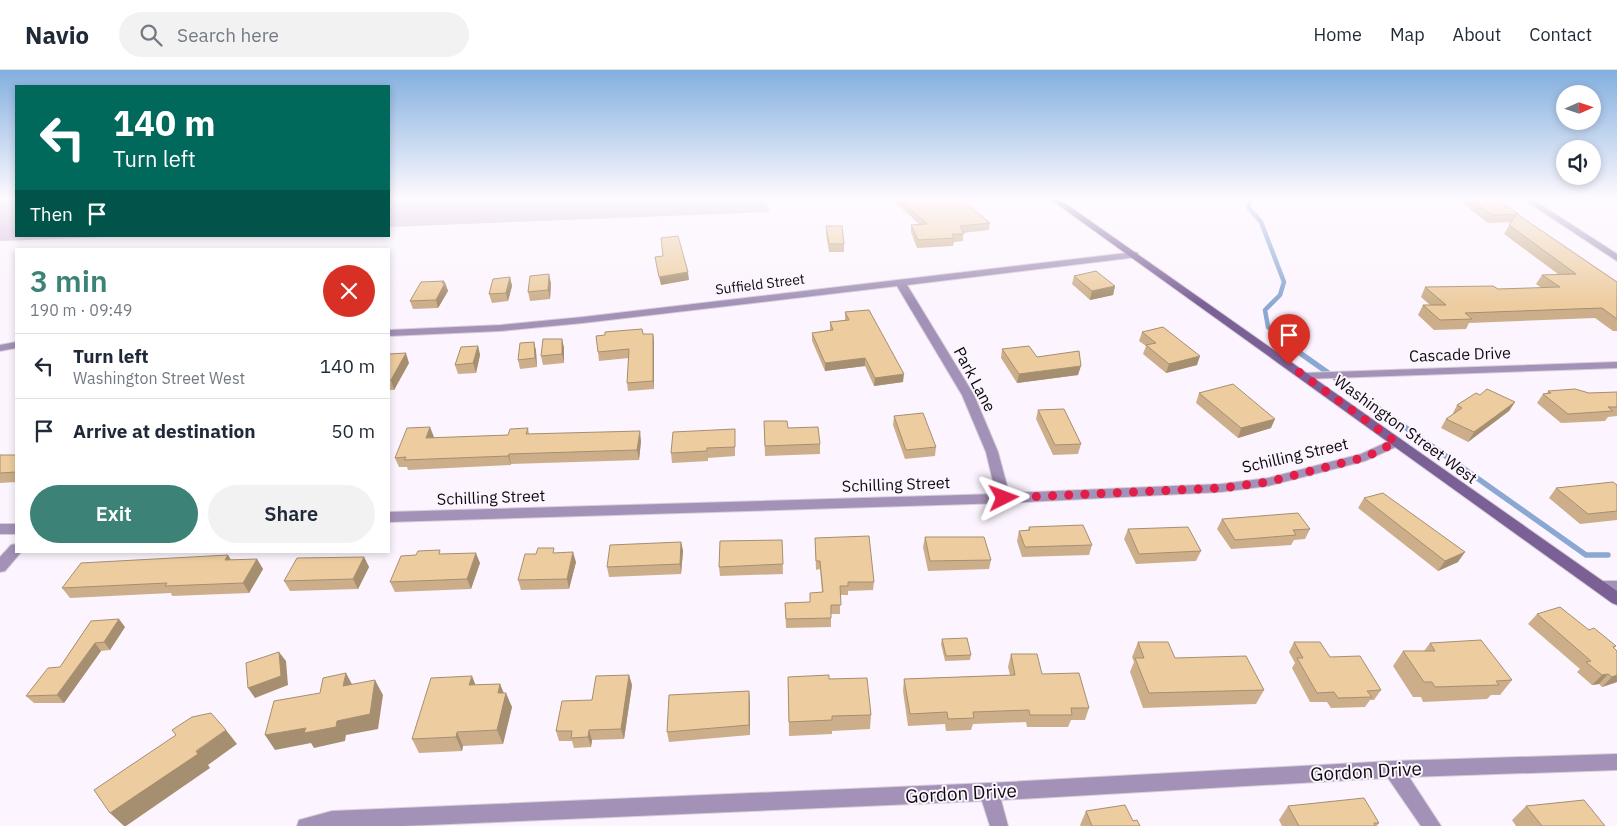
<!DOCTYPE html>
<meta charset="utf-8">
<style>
body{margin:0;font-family:"IBM Plex Sans",sans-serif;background:#f2f2f3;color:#1f2937;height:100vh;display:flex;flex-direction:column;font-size:19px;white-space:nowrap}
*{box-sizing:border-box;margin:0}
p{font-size:16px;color:#747a83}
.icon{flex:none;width:28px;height:28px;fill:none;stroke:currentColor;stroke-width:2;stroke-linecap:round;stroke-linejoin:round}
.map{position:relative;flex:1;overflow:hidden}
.details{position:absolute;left:15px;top:178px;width:375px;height:305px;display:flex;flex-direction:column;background:#fff;border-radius:0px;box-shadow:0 2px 8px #0003}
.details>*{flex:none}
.top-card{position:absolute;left:15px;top:15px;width:375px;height:152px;border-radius:0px;box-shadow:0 2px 8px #0003;background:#00695c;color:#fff;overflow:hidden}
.needle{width:32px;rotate:87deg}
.controls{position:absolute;left:1556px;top:15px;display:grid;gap:10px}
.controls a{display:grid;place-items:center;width:45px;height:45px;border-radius:50%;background:#fff;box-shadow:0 2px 8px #0003;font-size:25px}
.pin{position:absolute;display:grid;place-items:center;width:42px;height:42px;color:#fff;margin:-51px -21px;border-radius:50% 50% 50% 0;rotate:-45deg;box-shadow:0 0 5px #0007}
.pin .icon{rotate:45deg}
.me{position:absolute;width:55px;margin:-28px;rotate:87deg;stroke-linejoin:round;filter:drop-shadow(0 0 4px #0008)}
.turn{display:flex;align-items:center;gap:18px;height:105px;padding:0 15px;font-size:22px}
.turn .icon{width:65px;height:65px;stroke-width:2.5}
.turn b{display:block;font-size:35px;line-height:42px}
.then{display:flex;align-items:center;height:48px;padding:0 15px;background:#0003;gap:10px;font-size:19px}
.round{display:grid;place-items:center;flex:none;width:52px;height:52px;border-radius:26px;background:#f2f2f3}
.head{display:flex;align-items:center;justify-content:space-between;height:85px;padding:0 15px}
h1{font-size:30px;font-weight:600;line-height:38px;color:#3c8277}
.cta{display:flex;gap:10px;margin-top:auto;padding:10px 15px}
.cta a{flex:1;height:58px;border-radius:30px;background:#3c8277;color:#fff;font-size:20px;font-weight:600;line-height:58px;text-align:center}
.cta a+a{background:#f2f2f3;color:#1f2937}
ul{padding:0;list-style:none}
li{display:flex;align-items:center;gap:15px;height:65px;padding:0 15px;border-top:1px solid #e0e1e3}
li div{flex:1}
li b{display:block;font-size:19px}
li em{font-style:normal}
header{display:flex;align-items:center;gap:30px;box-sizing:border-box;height:70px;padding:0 25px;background:#fff;border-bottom:1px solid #e0e1e3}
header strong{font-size:24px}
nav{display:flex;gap:28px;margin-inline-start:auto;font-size:18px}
.search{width:350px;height:45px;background:#f2f2f3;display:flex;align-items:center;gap:12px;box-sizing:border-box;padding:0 18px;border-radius:28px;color:#747a83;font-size:19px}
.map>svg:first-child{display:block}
.green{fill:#d2bad8}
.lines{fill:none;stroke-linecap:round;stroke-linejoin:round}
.stream-far1{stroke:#8ba8d2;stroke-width:4.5}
.stream{stroke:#8ba8d2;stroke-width:5.5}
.street-casing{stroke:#d6cfd8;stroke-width:2}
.secondary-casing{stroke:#d6cfd8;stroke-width:2}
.street{fill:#a391b7;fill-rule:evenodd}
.secondary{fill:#7b6096;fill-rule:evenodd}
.wall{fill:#ccaf8a}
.shaded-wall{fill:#a68f70}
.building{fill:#edcca0;stroke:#a68f70}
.route{stroke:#e11d48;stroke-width:9;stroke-dasharray:0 16.2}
.labels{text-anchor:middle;stroke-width:4;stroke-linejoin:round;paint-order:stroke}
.far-street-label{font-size:14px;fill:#0d0a0e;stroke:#fcf4fe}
.street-label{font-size:16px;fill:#0d0a0e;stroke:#fcf4fe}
.near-street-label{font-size:19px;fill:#0d0a0e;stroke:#fcf4fe}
</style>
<header>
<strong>Navio</strong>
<div class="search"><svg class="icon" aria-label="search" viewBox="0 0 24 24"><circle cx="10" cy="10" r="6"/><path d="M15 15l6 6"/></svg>Search here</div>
<nav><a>Home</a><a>Map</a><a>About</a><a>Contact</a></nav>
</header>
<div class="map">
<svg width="1617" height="756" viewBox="0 0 1617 756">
<rect width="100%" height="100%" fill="#fcf4fe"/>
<path class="green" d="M0 129H16V166H136L0 171Z
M389 129H763L771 142 389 157Z"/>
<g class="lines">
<path class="stream-far1" d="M1251 129 1248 137 1261 152 1284 212 1280 225 1265 240 1268 257 1302 284"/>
<path class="stream" d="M1300 283 1586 485H1608"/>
<defs>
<path id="street" d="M1523 129H1532L1617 184V191Z
M1135 182 1138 183V187L907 215 974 325 998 382 1009 423 1221 414 1268 408 1361 384 1396 368 1400 369 1402 372 1400 375 1365 391 1268 416 1221 422 1004 433 389 452V442L996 424 986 382 962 325 897 216 583 253 501 261 389 266V260L501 255 583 247Z
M16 272V278L0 281V275Z
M1617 292V298L1304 309 1298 306 1304 303Z
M0 454H16V464H0Z
M16 474V481H22L5 501 0 502V487L11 475Z
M1601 511H1617V523L1596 521 1594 517 1596 513Z
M1617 684V700L1409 707 1441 756H1421L1388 708 1001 730 1008 756H990L982 731 403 756H297L299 750 332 741 989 713 1393 691Z"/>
<path id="secondary" d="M1050 129H1059L1617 521V535L1612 533Z"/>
</defs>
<use href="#street" class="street-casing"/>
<use href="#secondary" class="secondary-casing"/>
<use href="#street" class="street"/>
<use href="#secondary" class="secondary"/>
</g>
<path class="wall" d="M895 129H961L990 153 989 160 963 163V171L954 172 953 176 917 178 911 162V155L919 154 895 132Z
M1464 129H1497L1519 144 1518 145 1617 212V261H1613L1595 248 1469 253 1466 259 1434 260 1418 245 1423 235H1430L1421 227 1425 217 1498 219 1542 218 1536 214 1542 205 1558 204 1504 164 1511 152 1488 153 1462 133Z
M826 156 844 174V182H829L826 164Z
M1074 206 1115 216 1113 225 1090 230 1072 214Z
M510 207 512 216 508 231 492 233 489 224Z
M444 211V213H445L448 221 438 238 413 239 410 231Z
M551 213 550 229 530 231 528 222Z
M845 242 903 312 874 316 865 296 825 301 812 271V263L830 260V252L845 250Z
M1142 262 1197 295 1166 303 1143 284 1146 276 1139 271Z
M643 264H653L654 272V319L628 321 627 313 629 288 599 291 598 282Z
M562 269 564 278V293L543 295 541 286Z
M534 272 536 281 537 297 520 299 518 290Z
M478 276 480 285 476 303 458 304 455 295Z
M1002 279 1078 305 1017 313 1001 288Z
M389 284 409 293 394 320H389Z
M1548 321 1589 323 1617 322V346L1608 347 1605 351 1561 353 1537 333 1543 324 1547 323Z
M1199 323 1271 358 1238 368 1196 333Z
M1480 325 1515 332 1509 341 1468 372 1441 358 1446 349 1452 345 1457 335Z
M1038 340 1081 374 1078 384 1053 385 1036 349Z
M894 346 936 377 935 386 905 389 893 355Z
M764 351 788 358 820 374V384L765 386Z
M528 358 529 364 641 371 639 390 511 394V395L408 400 407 397H399L395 388 434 367 433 368 508 365Z
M735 369V386L708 388V391L672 393 671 383Z
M0 385H16V412L0 413Z
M1617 415V450L1580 454 1549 428 1556 418Z
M1364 428 1458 492 1438 501 1358 438Z
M1222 449 1310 459 1305 469 1294 470 1291 475 1231 479 1217 459Z
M1029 457 1092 475 1089 485 1022 487 1017 471 1019 461 1028 460Z
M1128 459 1201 481 1196 491 1136 494 1124 469Z
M925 467 991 490 989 499 928 501 923 477Z
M815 468 874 512 873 520 848 521V525H840V544H831V557L786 558 785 533 810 532 822 522 820 499 816 500Z
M782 470 783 504 720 506 719 497Z
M681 472 683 481 681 504 609 507 607 497Z
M442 484 480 493 471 519 395 522 390 512Z
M228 485 231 490 257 489 263 499 249 523 172 526 171 523 70 528 62 518Z
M364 487 369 497 358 519 290 521 284 511Z
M576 492 569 519 521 520 518 510Z
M1537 544 1589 560 1616 576 1614 578 1617 612 1602 617 1599 614 1592 615 1577 602 1580 599 1528 554Z
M91 551 125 557 110 580 101 581 64 633H34L26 626 60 597Z
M942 569 971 585 970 590 945 591 941 574Z
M1138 572 1175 588 1264 620 1256 634 1143 638 1130 602 1134 592 1132 587Z
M1294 572 1330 587 1381 620 1374 630H1370L1365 637 1331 638 1327 632H1310L1292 598 1295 593 1289 582Z
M1430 573 1512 610 1500 625H1491L1487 629 1423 632 1421 627H1413L1393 596 1403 581H1424Z
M1011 584 1042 604 1089 638 1085 650H1071L1068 657H1027L1026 652 973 654 971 660 946 661 945 654 908 656 903 621 904 609 1010 605 1008 597Z
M629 605 632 615 624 669 592 670 591 677 574 678 572 671H559L556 661 592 630Z
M788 607 871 645 870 659 832 661V664L789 666Z
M500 614 504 623 512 637 503 674 463 676 462 681 419 683 412 669 476 615Z
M749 621 750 665 669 672 667 662Z
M1288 736 1379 753 1377 756H1282L1279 750Z
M1526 736 1605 756H1516L1512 750Z
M1086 741 1133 751 1140 756H1081L1080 755Z"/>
<path class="shaded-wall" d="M688 202 689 210 661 215 659 207Z
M549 204 551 213 550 229 548 220Z
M510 207 512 216 508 231 506 223Z
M444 211 445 214V213L448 221 438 238 436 230Z
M1115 216 1113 225 1090 230 1092 221Z
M653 264 654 272V319L653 311Z
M562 269 564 278V293L562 284Z
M534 272 536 281 537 297 535 288Z
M478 276 480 285 476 303 473 293Z
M406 283 409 293 394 320 391 310Z
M1200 286 1197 295 1166 303 1169 294Z
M865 288V296L825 301V293Z
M1081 296 1078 305 1017 313 1019 304Z
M904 304 903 312 874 316 875 308Z
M1515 332 1509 341 1468 372 1474 362Z
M1275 349 1271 358 1238 368 1241 358Z
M430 357 434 367 430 378 426 368Z
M640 361 641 371 639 390 637 380Z
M509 384 511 394V395L508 386Z
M681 472 683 481 681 504 680 494Z
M573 482 576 492 569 519 567 509Z
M1465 482 1458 492 1438 501 1445 491Z
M476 483 480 493 471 519 467 509Z
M228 485 234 495 225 490Z
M364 487 369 497 358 519 353 509Z
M257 489 263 499 249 523 243 513Z
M119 549 125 557 110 580 104 572Z
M95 573 101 581 64 633 57 625Z
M279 582 286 591 288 615 255 628 248 618Z
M346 603 354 618 343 616Z
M1608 604 1599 614 1592 615 1602 605Z
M629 605 632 615 624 669 621 659Z
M1617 605V612L1602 617 1612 607Z
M472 606 478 621 469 615Z
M375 610 383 625 378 659 346 665 345 671 314 678 311 673 275 680 265 665 306 658 337 651Z
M500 614 505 627 506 623 512 637 503 674 497 660 498 623Z
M749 621 750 631V665L749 655Z
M226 660 237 674 208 695 210 698 126 756H124L110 743Z
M589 660 592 670 591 677 588 667Z
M457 662 463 676 462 681 456 667Z"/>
<path class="building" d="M899 129H961L990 153 960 156 964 164H952L954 168 918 170 911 155 927 154Z
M1470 129H1497L1519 144 1492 145Z
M1517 144 1617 212V249L1602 238 1465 243 1472 249 1440 250 1423 235H1446L1425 217 1493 216 1498 219 1560 217 1542 205 1576 204 1509 155Z
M826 156H842L844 174H829Z
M678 166 688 202 659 207 655 187 663 186 661 168Z
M1096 201 1115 216 1092 221 1074 206Z
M549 204 548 220 528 222 530 206Z
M510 207 506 223 489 224 493 209Z
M444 211 442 213H445L436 230 410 231 421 212Z
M869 240 904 304 875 308 865 288 825 293 812 263 833 260 830 252 849 250 845 242Z
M1163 257 1200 286 1169 294 1146 275 1156 273 1142 262Z
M642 259 643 264H653V311L627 313 629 279 598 282 596 266 605 265V262Z
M543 269H562V284L541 286Z
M534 272 535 288 518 290 520 273Z
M478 276 473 293 455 295 461 277Z
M1029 276 1037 287 1079 281 1081 296 1019 304 1002 279Z
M406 283 391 310H389V284Z
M1233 314 1275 349 1241 358 1199 323Z
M1487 319 1515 332 1474 362 1446 349 1462 338 1457 335 1476 323 1480 325Z
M1575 319 1589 323 1617 322V337H1608L1613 341 1568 344 1543 324 1551 323 1548 321Z
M1064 339 1081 374 1055 375 1038 340Z
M923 343 936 377 906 380 894 346Z
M764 351H787L788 358 818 357 820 374 765 376Z
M430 357 426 368 508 365 510 359 528 358 526 364 640 361 637 380 509 384 508 386 404 390 406 387 395 388 407 358Z
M735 359V377L707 378V381L671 383 673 362Z
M0 385H16V402L0 403Z
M1613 412 1617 415V441L1588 444 1556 418Z
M1383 423 1465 482 1445 491 1364 428Z
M1298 443 1310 459 1293 460 1296 465 1235 470 1222 449Z
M1083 455 1092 475 1025 477 1019 461 1030 460 1029 457Z
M1188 457 1201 481 1139 484 1128 459Z
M869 466 874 512H848V516H840L841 535H831V548L786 549 785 533 810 532V523L823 522 820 491H816L815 468Z
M925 467H984L991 490 930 491Z
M782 470 783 494 719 497 720 471Z
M681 472 680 494 607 497 610 475Z
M538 478H554L553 483 573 482 567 509 518 510 525 484H536Z
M440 480 439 484 476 483 467 509 390 512 401 486 416 485 418 481Z
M228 485 225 490 257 489 243 513 165 516 167 513 62 518 81 493Z
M364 487 353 509 284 511 297 488Z
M1560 537 1589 560 1594 558 1616 576 1613 577 1617 581V605L1612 607 1608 604 1602 605 1586 592 1591 591 1537 544Z
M119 549 104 572 95 573 57 625 26 626 48 598 60 597 91 551Z
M967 568 971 585 946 586 942 569Z
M1481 570 1512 610 1496 611 1499 615 1435 617 1432 612H1424L1403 581H1435L1430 573Z
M1138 572H1168L1175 588 1246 586 1264 620 1149 623 1135 588H1144Z
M1294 572H1320L1330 587 1360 586 1381 620 1367 621 1372 627 1338 628 1334 622 1317 623 1297 588H1303Z
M279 582 281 606 248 618 246 593Z
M1011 584H1037L1042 604 1079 603 1089 638H1071L1072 645H1030L1029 640 973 642 974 648 948 649 947 642 910 644 904 609 1015 605Z
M346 603 343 616 375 610 370 644 337 651 336 657 304 663 306 658 265 665 274 631 320 623 323 608Z
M629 605 621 659 589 660 588 667 571 668 572 661H556L562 631 592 630 596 606Z
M829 605V609L867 608 871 645 832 646V650L789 652 788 607Z
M472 606 469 615 500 614 498 623H506L497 660 457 662 456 667 412 669 431 608Z
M749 621V655L667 662 669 625Z
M211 643 226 660 196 681 198 684 110 743 94 720 176 665 172 660 192 647Z
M1364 728 1379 753H1374L1375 756H1299L1288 736Z
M1584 730 1605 756H1542L1526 736Z
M1125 735 1133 751 1137 750 1140 756H1092L1086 741Z"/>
<linearGradient id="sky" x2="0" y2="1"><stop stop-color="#83afdf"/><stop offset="0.55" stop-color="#fefaff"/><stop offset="1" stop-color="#fefaff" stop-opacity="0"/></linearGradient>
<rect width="1617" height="234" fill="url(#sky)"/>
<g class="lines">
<path class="route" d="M1004 428 1222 418 1268 412 1366 387 1396 372 1289 295"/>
</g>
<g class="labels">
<g class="far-street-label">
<text transform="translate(760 214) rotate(-7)" y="5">Suffield Street</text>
</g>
<g class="street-label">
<text transform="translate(1460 284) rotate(-2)" y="6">Cascade Drive</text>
<text transform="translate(975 309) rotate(62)" y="6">Park Lane</text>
<text transform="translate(1406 359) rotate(36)" y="6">Washington Street West</text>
<text transform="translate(1295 385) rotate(-13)" y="6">Schilling Street</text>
<text transform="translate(896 414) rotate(-2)" y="6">Schilling Street</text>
<text transform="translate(491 427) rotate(-2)" y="6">Schilling Street</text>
</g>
<g class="near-street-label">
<text transform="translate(1366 701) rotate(-3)" y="7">Gordon Drive</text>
<text transform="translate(961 723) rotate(-3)" y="7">Gordon Drive</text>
</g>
</g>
</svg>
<div class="controls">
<a><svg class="needle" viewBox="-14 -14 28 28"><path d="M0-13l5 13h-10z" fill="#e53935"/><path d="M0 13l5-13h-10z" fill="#747a83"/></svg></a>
<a><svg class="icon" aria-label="sound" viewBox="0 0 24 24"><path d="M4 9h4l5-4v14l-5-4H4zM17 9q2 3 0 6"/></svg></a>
</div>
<div class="pin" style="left:1289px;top:295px;background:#d93025"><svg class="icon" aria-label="arrive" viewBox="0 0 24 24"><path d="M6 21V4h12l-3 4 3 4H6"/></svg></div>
<svg class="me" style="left:1004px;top:428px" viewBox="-20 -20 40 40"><path d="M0-17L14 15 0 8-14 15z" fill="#e11d48" stroke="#fff" stroke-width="4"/></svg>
<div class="top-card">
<div class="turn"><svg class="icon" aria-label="left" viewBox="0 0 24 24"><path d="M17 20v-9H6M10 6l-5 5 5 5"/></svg><div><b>140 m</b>Turn left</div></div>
<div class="then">Then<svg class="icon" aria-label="arrive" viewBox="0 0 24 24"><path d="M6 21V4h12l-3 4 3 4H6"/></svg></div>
</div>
<section class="details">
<div class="head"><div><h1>3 min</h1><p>190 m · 09:49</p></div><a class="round" style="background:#d93025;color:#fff"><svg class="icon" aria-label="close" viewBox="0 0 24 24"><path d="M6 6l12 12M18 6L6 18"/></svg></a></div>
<ul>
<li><svg class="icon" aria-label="left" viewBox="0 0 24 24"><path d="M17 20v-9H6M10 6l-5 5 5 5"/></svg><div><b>Turn left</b><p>Washington Street West</p></div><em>140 m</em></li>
<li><svg class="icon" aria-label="arrive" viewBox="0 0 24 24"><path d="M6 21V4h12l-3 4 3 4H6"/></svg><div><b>Arrive at destination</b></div><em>50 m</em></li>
</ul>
<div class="cta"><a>Exit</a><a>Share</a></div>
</section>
</div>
